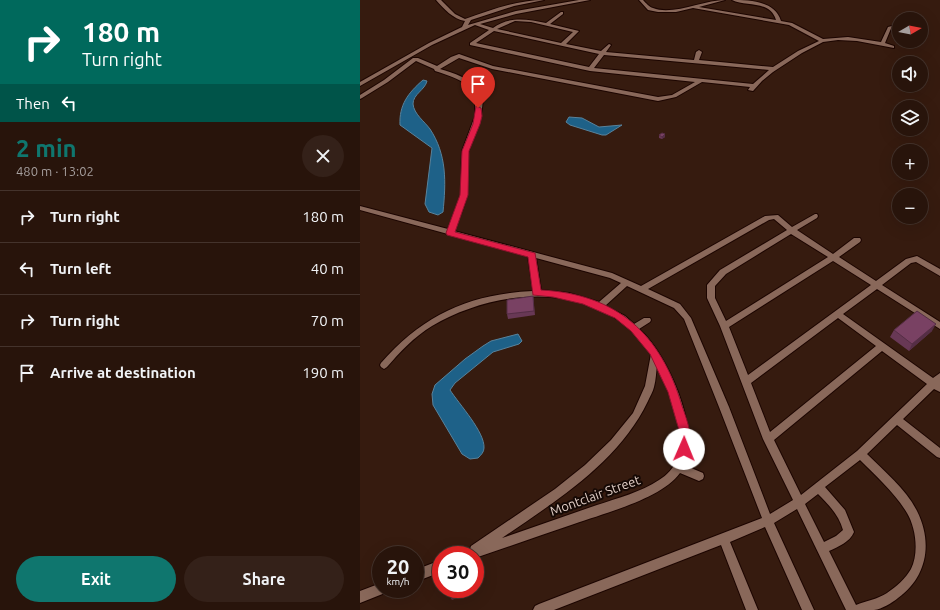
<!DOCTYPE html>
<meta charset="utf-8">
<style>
body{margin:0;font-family:Ubuntu,sans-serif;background:#342119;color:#f1f3f6;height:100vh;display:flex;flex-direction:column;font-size:15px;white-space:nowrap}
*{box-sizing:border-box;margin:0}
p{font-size:13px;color:#a59e9d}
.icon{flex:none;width:22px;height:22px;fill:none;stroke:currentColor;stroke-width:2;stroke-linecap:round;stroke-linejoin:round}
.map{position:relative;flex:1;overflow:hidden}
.panel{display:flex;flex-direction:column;background:#28140b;width:360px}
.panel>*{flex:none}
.top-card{background:#00695c;color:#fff;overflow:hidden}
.needle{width:26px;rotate:80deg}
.controls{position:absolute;left:532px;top:12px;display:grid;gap:8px}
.controls a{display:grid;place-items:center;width:36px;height:36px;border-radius:50%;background:#28140b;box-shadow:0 4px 16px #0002,0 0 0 1px #44332c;font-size:20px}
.speed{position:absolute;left:12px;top:546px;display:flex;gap:8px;font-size:20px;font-weight:700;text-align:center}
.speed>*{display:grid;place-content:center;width:52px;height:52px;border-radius:50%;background:#28140b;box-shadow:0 4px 16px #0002,0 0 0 1px #44332c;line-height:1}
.speed small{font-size:10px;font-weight:400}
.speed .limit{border:6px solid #d22;background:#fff;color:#111}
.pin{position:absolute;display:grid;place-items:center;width:34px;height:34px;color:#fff;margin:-41px -17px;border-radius:50% 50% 50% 0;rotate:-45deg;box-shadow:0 0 4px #0007}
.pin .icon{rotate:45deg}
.me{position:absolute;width:44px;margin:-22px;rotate:1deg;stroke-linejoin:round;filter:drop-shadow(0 0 3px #0008)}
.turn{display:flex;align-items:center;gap:14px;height:84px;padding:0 16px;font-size:18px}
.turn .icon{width:52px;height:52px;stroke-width:2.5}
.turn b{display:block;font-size:28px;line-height:34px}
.then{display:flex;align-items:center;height:38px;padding:0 16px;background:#0003;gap:8px;font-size:15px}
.round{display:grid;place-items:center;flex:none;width:42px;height:42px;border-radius:21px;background:#342119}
.headline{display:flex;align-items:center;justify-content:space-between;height:68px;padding:0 16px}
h1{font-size:24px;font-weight:600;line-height:30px;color:#0f766e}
.action{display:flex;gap:8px;margin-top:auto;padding:8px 16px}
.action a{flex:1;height:46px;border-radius:24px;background:#0f766e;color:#fff;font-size:16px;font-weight:600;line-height:46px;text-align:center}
.action a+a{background:#342119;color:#f1f3f6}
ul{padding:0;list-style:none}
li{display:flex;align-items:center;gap:12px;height:52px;padding:0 16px;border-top:1px solid #44332c}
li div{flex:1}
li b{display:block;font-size:15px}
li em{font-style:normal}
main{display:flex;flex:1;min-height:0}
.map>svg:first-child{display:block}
.water{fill:#1e6188;stroke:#58829b}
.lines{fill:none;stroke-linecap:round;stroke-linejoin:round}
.street-casing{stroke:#1c0500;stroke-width:2}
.street{fill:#89685a;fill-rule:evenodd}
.wall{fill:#683855}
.shaded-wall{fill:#552e45}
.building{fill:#794163;stroke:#552e45}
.route{fill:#e11d48;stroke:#92132f}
.labels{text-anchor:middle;stroke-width:4;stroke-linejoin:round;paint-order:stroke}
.near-street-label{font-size:13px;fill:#e1cec6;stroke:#150905}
</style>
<main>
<section class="panel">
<div class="top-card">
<div class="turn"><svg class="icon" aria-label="right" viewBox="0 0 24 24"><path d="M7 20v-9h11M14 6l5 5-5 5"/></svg><div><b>180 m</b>Turn right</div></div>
<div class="then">Then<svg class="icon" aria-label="left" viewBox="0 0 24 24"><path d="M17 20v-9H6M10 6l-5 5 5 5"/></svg></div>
</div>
<div class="headline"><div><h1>2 min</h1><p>480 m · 13:02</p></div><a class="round"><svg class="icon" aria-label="close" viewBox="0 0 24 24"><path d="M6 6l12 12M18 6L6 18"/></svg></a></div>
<ul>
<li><svg class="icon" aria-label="right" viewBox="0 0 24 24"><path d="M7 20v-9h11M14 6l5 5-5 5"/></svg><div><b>Turn right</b></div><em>180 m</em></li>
<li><svg class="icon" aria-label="left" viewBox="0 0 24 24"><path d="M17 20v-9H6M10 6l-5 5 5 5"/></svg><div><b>Turn left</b></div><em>40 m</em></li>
<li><svg class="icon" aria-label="right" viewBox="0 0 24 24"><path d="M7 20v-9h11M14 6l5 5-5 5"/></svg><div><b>Turn right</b></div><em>70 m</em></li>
<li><svg class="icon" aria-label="arrive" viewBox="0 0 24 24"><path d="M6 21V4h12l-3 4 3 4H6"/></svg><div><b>Arrive at destination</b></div><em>190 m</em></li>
</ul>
<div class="action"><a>Exit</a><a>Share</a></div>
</section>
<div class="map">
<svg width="580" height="610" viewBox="0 0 580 610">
<rect width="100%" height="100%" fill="#361b0f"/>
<path class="water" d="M63 80 67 81C65 90 53 94 53 104 54 114 64 121 70 129 87 155 86 182 83 212L78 215 69 212 65 204 72 148 40 125C39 105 48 93 63 80Z
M209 117 222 118 239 127 262 125 246 135H242L210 125 206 122Z
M158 334 162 341 159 344 133 352 95 383 90 390C99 404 125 432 124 448 124 452 121 455 118 458L110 459 102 454 73 405 72 394 75 385 105 359 123 346 131 341Z"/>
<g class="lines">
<defs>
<path id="street" d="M76 0H81L95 14 105 19C131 10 157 0 184 0L154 6 111 20 108 25 156 11 219 0H230L156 14 120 24 133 28C149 16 167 19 186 23L201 12H203V14L190 24 219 31 206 44 241 51 249 44 251 45 246 52 334 60 336 52 339 50 342 52 339 60 413 67 438 51 459 41 429 25 333 8 316 12H298L288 10 279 0H283C286 3 289 7 293 8 312 16 344 0 365 0L339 7 416 20C410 0 386 7 372 0 390 0 415 1 421 21L432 23 463 39 488 37 521 42 528 27 532 26 525 43 534 46V48L497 41 478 40 463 42 442 53 413 72 402 81 393 91 388 90 390 87 342 82 316 97 298 101 132 69 99 58 80 69C93 73 111 78 120 91 129 105 112 135 109 150 105 163 109 179 107 193 106 204 98 220 94 231L252 273 281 286 405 216 418 215 432 227 455 214H457L458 216 457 218 437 230 473 254 494 238H500L501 240 500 242 479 257 516 281 546 259 557 256 580 269V276L556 262 551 263 522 285 580 322V329L517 289 483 314 573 378 580 373V392L574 389 543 419 580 448V458L577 457 537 425 507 454C524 471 546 489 557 511 573 543 567 577 538 598 532 603 522 609 514 610 505 610 495 610 486 610L437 509 414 523 454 610H442L405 527 370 542 398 610H386L361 545 194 610H173L175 606 179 604 402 518 359 407 324 319 314 308 267 286 245 306 265 316 274 324 284 318H290L291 320 290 322 279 329C307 353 341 430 324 465L343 473 344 476 343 479 339 481 320 473C301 499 245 513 214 524 181 535 148 547 115 558V555H103L104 551 110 549 111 546 195 489 225 465 251 440 273 413 285 386 291 354C243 279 140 286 72 326 54 337 40 352 27 367L24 369 21 367 20 365 21 363C63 315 109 294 173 291L168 256 0 210V206L88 229 101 195 102 151 115 116V92C105 80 90 76 75 71L74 69 56 61 28 82 2 98 0 99V95L24 80 53 58H58L77 66 91 57 99 54 133 66 298 97 312 95 335 82 230 71 110 45V43L129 30 115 25 72 45 0 86V82L69 43 102 27 105 21C93 19 84 9 76 0ZM155 21 171 22 213 32 201 43 137 29ZM134 31 239 54 229 67 116 43ZM244 55 409 70 393 84 234 68ZM414 219 427 230 360 270 347 285V298L360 326 403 439 433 500 410 514 369 407 331 318 320 304 288 289 409 220ZM431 234 468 257 366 321 355 298V286L366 274ZM176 258 250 278 261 283 239 302 209 293 181 290ZM473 261 511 285 388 375 369 327ZM478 318 516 346 410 432 391 383ZM522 351 567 384 497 451 441 495 414 440ZM297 366C309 390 327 432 317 459 314 468 307 475 299 480 281 492 258 498 237 505 205 516 174 527 142 538 196 501 259 462 288 401 290 396 293 392 294 387 296 380 296 372 297 366ZM500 460C516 476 535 493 547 513 556 528 559 553 551 569 546 578 536 587 527 593 518 599 506 601 496 605L469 551C478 547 490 542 494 532L485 510 465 487ZM458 494C468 504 479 515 483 530L476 536 464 542 445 504Z
M81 560V572L55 582V570Z
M21 583V589H27L25 593 0 603V591Z"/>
</defs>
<use href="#street" class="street-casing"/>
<use href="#street" class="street"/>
</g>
<path class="wall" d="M305 134V137L302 139 299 138V135Z
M173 296 175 315 148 319 147 314Z
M534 330 572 331 549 351 530 337Z"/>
<path class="shaded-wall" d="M305 134V137L302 139V137Z
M576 324 572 331 549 351 552 344Z
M107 589H108L109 593 92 600 90 597Z"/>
<path class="building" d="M302 133 305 134 302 137 299 135Z
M173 296 174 311 147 314V300Z
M557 311 576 324 552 344 534 330Z
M88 589H107V590L90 597Z"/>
<path class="route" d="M116 106 121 108 122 116 120 124 109 151 108 195 95 232 175 253 181 290C257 294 301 334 322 406 327 420 334 438 328 453L324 454 320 453 318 449 319 430 308 392 290 354 271 331 255 318 223 304 193 297 173 295 168 257 87 235 86 233 100 195 102 151 113 124Z"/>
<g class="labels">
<g class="near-street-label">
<text transform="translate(235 495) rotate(-20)" y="5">Montclair Street</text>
</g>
</g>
</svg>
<div class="controls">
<a><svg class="needle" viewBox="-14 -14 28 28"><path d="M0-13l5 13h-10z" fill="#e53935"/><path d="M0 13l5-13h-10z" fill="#a59e9d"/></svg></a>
<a><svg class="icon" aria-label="sound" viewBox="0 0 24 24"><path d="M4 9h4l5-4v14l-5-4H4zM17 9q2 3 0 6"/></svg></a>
<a><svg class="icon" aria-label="layers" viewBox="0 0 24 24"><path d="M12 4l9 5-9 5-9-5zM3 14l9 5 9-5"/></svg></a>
<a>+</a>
<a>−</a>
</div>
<div class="speed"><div>20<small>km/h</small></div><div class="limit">30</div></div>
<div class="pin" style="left:118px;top:108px;background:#d93025"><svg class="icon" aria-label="arrive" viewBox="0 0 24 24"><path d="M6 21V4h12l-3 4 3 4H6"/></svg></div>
<svg class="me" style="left:324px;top:449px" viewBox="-20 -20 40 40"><circle r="19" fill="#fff"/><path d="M0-13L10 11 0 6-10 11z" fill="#e11d48"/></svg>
</div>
</main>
